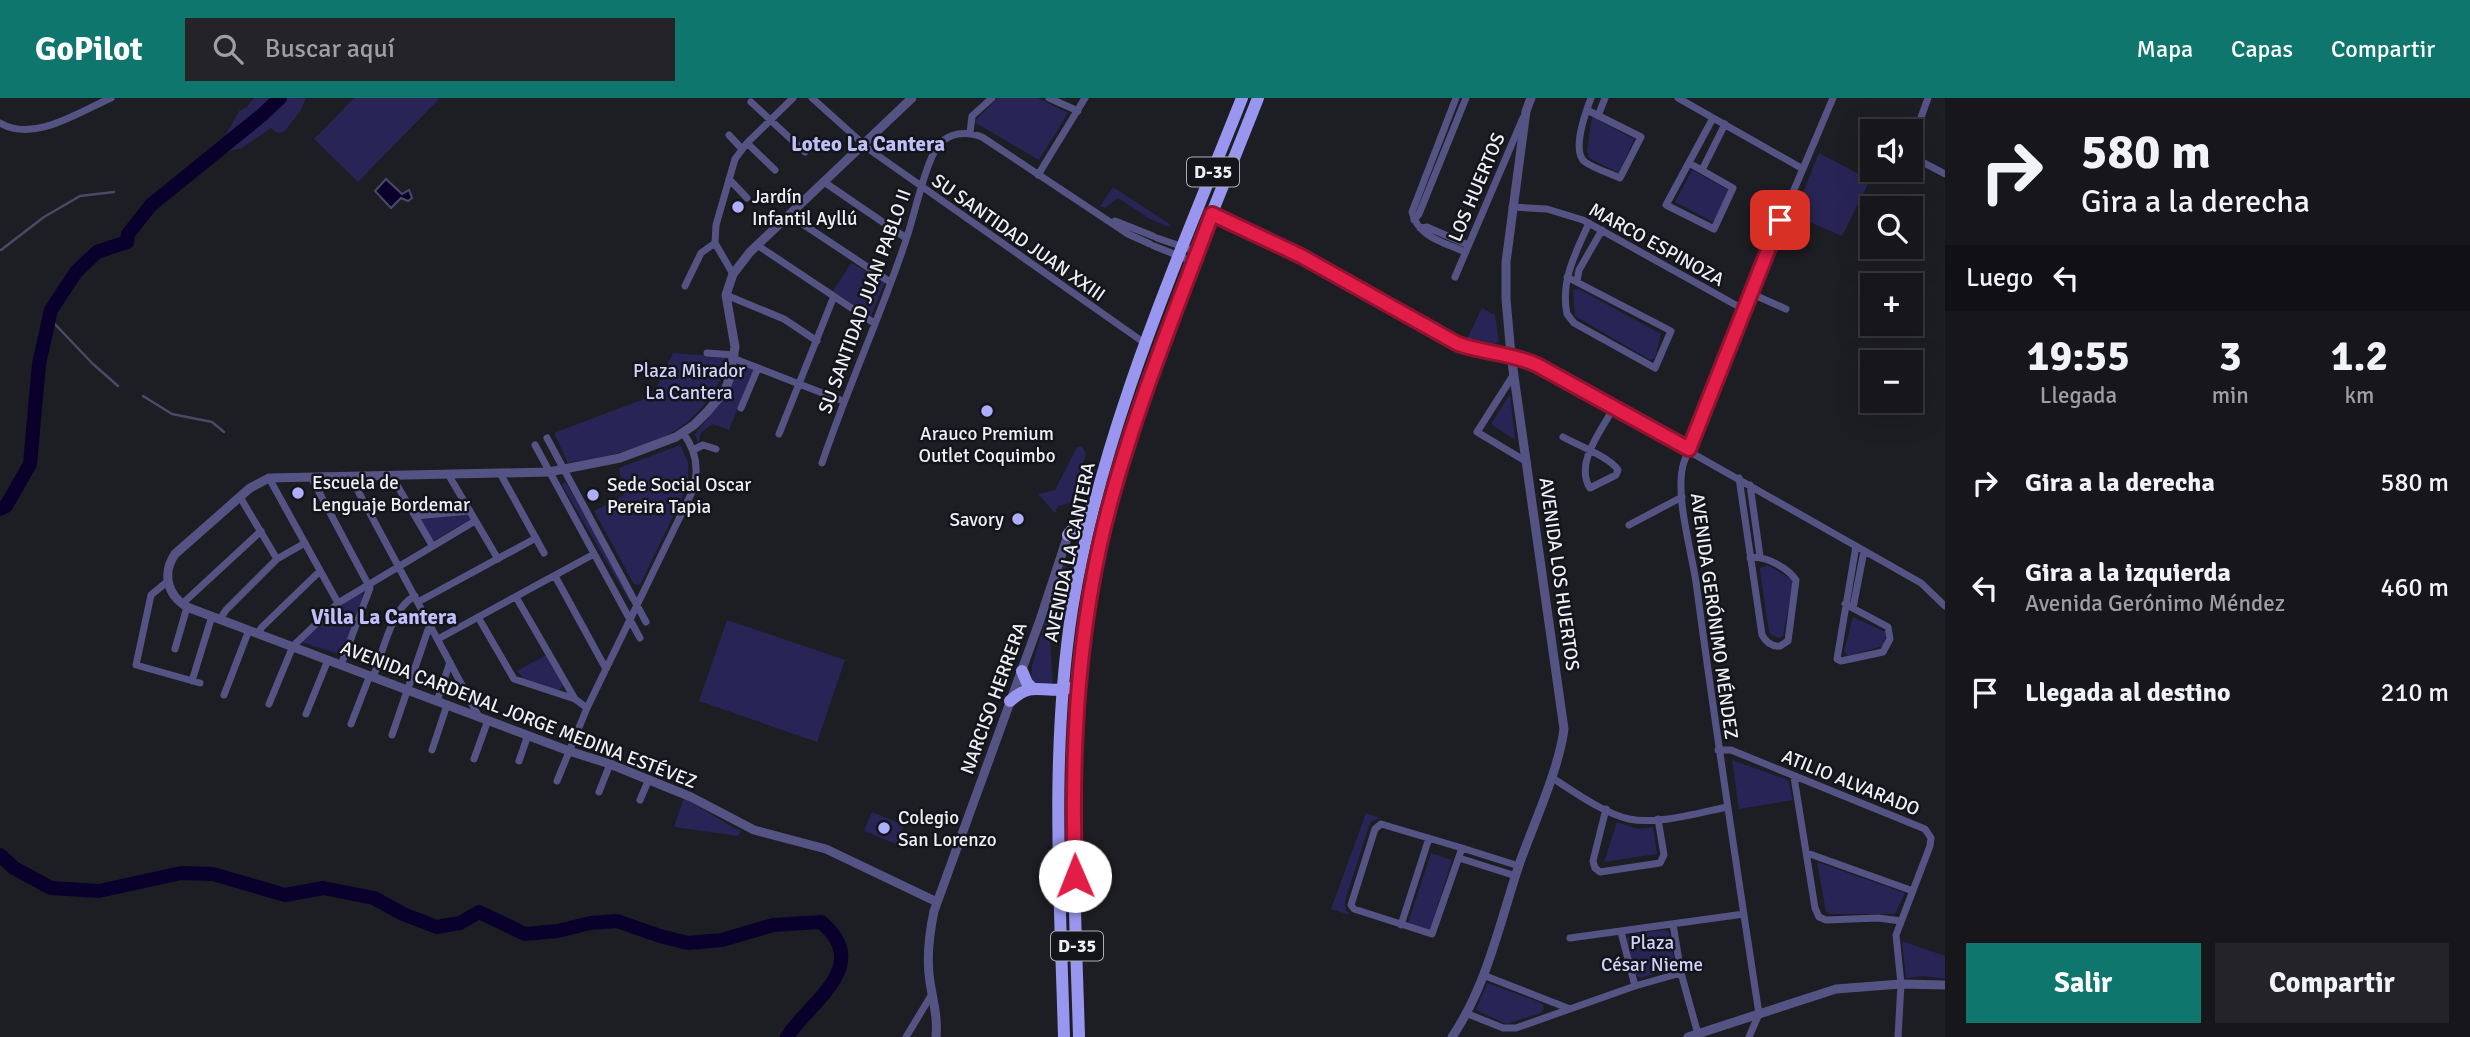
<!DOCTYPE html>
<html lang="es">
<meta charset="utf-8">
<style>
body{margin:0;font-family:Signika,sans-serif;background:#232328;color:#f1f3f6;height:100vh;display:flex;flex-direction:column;font-size:26px;white-space:nowrap}
*{box-sizing:border-box;margin:0}
p{font-size:23px;color:#9e9fa3}
.icon{flex:none;width:38px;height:38px;fill:none;stroke:currentColor;stroke-width:2;stroke-linecap:round;stroke-linejoin:round}
.map{position:relative;flex:1;overflow:hidden}
.details{display:flex;flex-direction:column;background:#16161b;width:525px}
.details>*{flex:none}
.hud{background:#16161b;color:#f1f3f6;overflow:hidden}
.buttons{position:absolute;left:1860px;top:21px;display:grid;gap:14px}
.buttons a{display:grid;place-items:center;width:63px;height:63px;border-radius:0px;background:#16161b;box-shadow:0 7px 28px #0002,0 0 0 2px #35353a;font-size:35px}
.pin{position:absolute;display:grid;place-items:center;width:60px;height:60px;color:#fff;margin:-30px;border-radius:14px;box-shadow:0 4px 10px #0006}
.me{position:absolute;width:77px;margin:-38px;rotate:359deg;stroke-linejoin:round;filter:drop-shadow(0 0 5px #0008)}
.turn{display:flex;align-items:center;gap:24px;height:147px;padding:0 21px;font-size:32px}
.turn .icon{width:91px;height:91px;stroke-width:2.5}
.turn b{display:block;font-size:49px;line-height:60px}
.then{display:flex;align-items:center;height:66px;padding:0 21px;background:#0003;gap:14px;font-size:26px}
.eta{display:flex;justify-content:space-evenly;align-items:center;height:119px;text-align:center}
.eta b{font-size:42px;font-weight:700;line-height:49px}
.cta{display:flex;gap:14px;margin-top:auto;padding:14px 21px}
.cta a{flex:1;height:80px;border-radius:0px;background:#0f766e;color:#fff;font-size:28px;font-weight:700;line-height:80px;text-align:center}
.cta a+a{background:#232328;color:#f1f3f6}
ul{padding:0;list-style:none}
li{display:flex;align-items:center;gap:21px;height:105px;padding:0 21px}
li div{flex:1}
li b{display:block;font-size:26px}
li em{font-style:normal}
header{display:flex;align-items:center;gap:42px;box-sizing:border-box;height:98px;padding:0 35px;background:#0f766e;color:#fff}
header strong{font-size:33px}
nav{display:flex;gap:38px;margin-inline-start:auto;font-size:24px}
.search{width:490px;height:63px;background:#232328;display:flex;align-items:center;gap:18px;box-sizing:border-box;padding:0 24px;border-radius:0px;color:#9e9fa3;font-size:26px}
main{display:flex;flex:1;min-height:0}
.map>svg:first-child{display:block}
.green{fill:#282455}
.water{fill:#09002b;stroke:#4e4868;stroke-width:2}
.lines{fill:none;stroke-linecap:round;stroke-linejoin:round}
.stream{stroke:#4e4868;stroke-width:2.5}
.river{stroke:#09002b;stroke-width:14}
.minor{stroke:#545384;stroke-width:7}
.tertiary{stroke:#545384;stroke-width:9}
.trunk{stroke:#9896ee;stroke-width:12}
.route-casing{stroke:#92132f;stroke-width:18}
.route{stroke:#e11d48;stroke-width:12}
.poi-dot{fill:#aeaefb;stroke:#14141b;stroke-width:2.5}
.labels{text-anchor:middle;stroke-width:5;stroke-linejoin:round;paint-order:stroke}
.shield{fill:#14141b;stroke:#adaeb4;stroke-width:2}
.shield-label{font-size:18px;font-weight:bold;fill:#eff0f5}
.street-label{font-size:19px;fill:#eff0f5;stroke:#14141b}
.poi-label{font-size:19px;fill:#eff0f5;stroke:#14141b;text-anchor:start}
.park-label{font-size:19px;fill:#d2d3fd;stroke:#14141b}
.neighbourhood-label{font-size:21px;font-weight:bold;fill:#bfc0f9;stroke:#14141b}
</style>
<header>
<strong>GoPilot</strong>
<div class="search"><svg class="icon" aria-label="search" viewBox="0 0 24 24"><circle cx="10" cy="10" r="6"/><path d="M15 15l6 6"/></svg>Buscar aquí</div>
<nav><a>Mapa</a><a>Capas</a><a>Compartir</a></nav>
</header>
<main>
<div class="map">
<svg width="1945" height="939" viewBox="0 0 1945 939">
<rect width="100%" height="100%" fill="#1d1d24"/>
<path class="green" d="M254 0H306L301 12 284 34 277 35 271 30 242 50 210 58 224 40 239 13 247 9Z
M354 0H440L358 84 314 41Z
M998 0H1038L1068 15 1039 62 974 24Z
M1592 19 1634 41 1619 75 1589 60 1587 53Z
M1819 55 1870 82 1842 138 1794 117Z
M1692 72 1730 93 1713 124 1675 104Z
M1113 89 1171 127 1169 129 1150 121 1118 100 1105 110 1100 108Z
M851 165 885 184 871 218 833 193Z
M1579 191 1661 236 1655 260 1650 262 1575 218 1573 192Z
M1482 210 1495 217 1499 243 1494 246 1466 243Z
M673 255 725 259C727 271 720 284 713 294 679 348 626 354 568 365L554 335 652 298Z
M739 265 754 272 729 332 712 326 701 335 698 346 695 336 726 297Z
M1510 296 1515 342 1491 326Z
M680 347 688 364V387L640 487 634 486 594 413 624 397 619 370Z
M1082 348 1086 356 1070 405 1058 408 1055 415 1038 396 1055 392 1077 349Z
M564 384 567 386 631 499 630 504 562 387Z
M469 417 471 421 433 443 420 420Z
M1063 463 1067 465 1050 541 1053 588 1031 584 1032 568Z
M1767 467 1791 481 1793 485 1783 538 1779 540 1771 537 1769 534 1760 473V470Z
M361 495 364 499 342 557 301 544 344 505Z
M1853 519 1887 535 1883 548 1848 558 1844 553Z
M727 522 845 562 817 644 699 603Z
M546 557 563 588 558 593 524 581 517 573Z
M1732 662 1788 682 1793 702 1739 711Z
M684 700 734 730 741 733 738 738 674 729Z
M872 714 904 727 896 746 864 733Z
M1366 715 1380 720 1372 723 1369 728 1345 803 1346 812 1350 817 1331 811Z
M1617 724 1638 731 1653 729 1657 756 1604 764Z
M1431 755 1452 762 1430 832 1408 825Z
M1817 764 1905 795 1895 816H1831L1826 814Z
M1665 832 1669 834 1675 866 1671 871 1640 880 1635 876 1627 841 1630 836Z
M1902 843 1945 858V881L1924 878 1906 880Z
M1487 885 1539 904 1543 907 1544 911 1540 915 1506 926 1476 912Z"/>
<path class="water" d="M386 81 402 96 409 92 412 100 408 103 401 100 391 110 375 93Z"/>
<g class="lines">
<path class="stream" d="M1 152 44 119 80 98 114 94
M49 220 93 266 118 288
M143 298 172 316 212 324 224 334"/>
<path class="river" d="M0 411 6 408 30 366 39 266 51 212 76 174 97 154 127 144 128 136 151 107 262 17 280 0
M0 757 14 770 51 790 99 793 181 775 213 776 285 797 323 790 374 800 403 816 437 829 460 825 479 814 525 836 558 833 590 825 617 823 660 838 688 845 722 842 773 827 821 824C874 868 809 904 787 939"/>
<path class="minor" d="M812 0 870 52 1146 246
M1049 0 1078 13
M1456 0 1412 114C1418 139 1443 144 1465 154
M1678 0 1803 71
M751 4 805 54
M1587 12 1641 39 1620 80C1609 75 1595 71 1585 64 1571 54 1586 13 1591 0
M1598 18 1605 0
M0 25C34 45 79 14 111 0
M970 35 972 18 992 0
M729 37 742 51
M747 45 775 72
M1911 47 1928 0
M1911 58 1945 76
M1689 65 1733 90 1714 131 1666 107 1713 20
M1702 72 1725 26
M1038 77 1085 0
M729 81 747 100
M824 84 906 140
M1512 109 1547 111 1583 122 1743 211
M1212 116 1301 158 1458 246C1484 255 1511 255 1537 267L1921 485 1945 508
M789 117 890 184
M1414 122 1419 116 1466 0
M1115 123 1153 138
M1420 130 1427 129 1468 147
M1157 140 1198 154
M757 147 874 225
M1154 148 1194 164
M733 176 715 145 716 127 735 61 747 45 793 0
M1455 179 1523 20
M1567 179 1671 233 1655 270 1574 225 1567 216C1560 183 1576 154 1589 125
M1577 183 1579 172 1602 132
M685 188 701 155 715 145
M1750 195 1786 211
M726 197 784 221 817 243
M707 255 735 257
M735 261 843 303
M1514 276 1477 334 1527 364
M741 310 758 270
M779 336 834 198
M1563 339C1577 347 1610 359 1618 372L1616 377 1590 390C1574 365 1602 332 1614 309
M547 340 646 524
M535 347 640 540
M693 352 703 347 716 351
M822 365C848 288 882 215 907 139 914 118 926 63 938 48 949 34 966 33 982 39L1128 136 1150 146
M500 375 544 455
M448 376 498 461
M391 377 432 447
M350 378 479 619
M311 379 370 490 341 567
M269 380 338 505
M1739 380 1762 537C1766 544 1772 549 1780 548L1788 543 1796 482C1788 470 1765 457 1750 460
M1750 387 1760 458
M240 399 277 461
M415 418 470 413
M1629 427 1682 399
M555 478 606 571
M168 483 151 497 136 567 200 585
M516 499 575 601
M418 504 536 440
M182 506 261 433
M1845 506 1888 529 1890 541 1883 554 1841 563 1837 561 1856 448
M1853 510 1864 453
M478 519 514 581 575 601 587 610
M220 521 226 512 277 461 305 445
M258 535 262 529 320 473
M438 541 594 456
M175 551 187 509
M373 579C383 555 391 510 415 498
M192 583 212 518
M224 597 249 532
M437 603 450 564
M269 606 293 548 338 505 475 423
M306 616 328 562
M351 626 370 577
M392 637 430 526
M432 652 447 607
M1718 652H1731L1925 731 1931 740 1930 748 1896 837 1901 886 1898 939
M474 661 488 622
M519 663 528 637
M1551 679C1573 693 1603 715 1629 721 1657 727 1698 715 1727 709
M1794 679 1815 810 1819 819 1826 822 1878 820 1901 823
M557 683 587 610 693 392C699 372 696 352 683 335
M599 694 610 666
M640 702 649 681
M1606 711 1593 763 1595 770 1600 774 1660 765 1664 757 1658 721
M1381 726 1462 750 1432 836 1354 811 1351 807 1375 731Z
M1462 750 1519 768
M1807 755 1913 793
M1459 760 1516 778
M1673 826 1681 875 1698 936
M1401 827 1429 740
M1621 834 1635 888
M1570 840 1744 816
M1483 877 1570 911
M1468 916 1503 930H1516L1635 888 1681 875
M906 939 932 896
M1749 939 1759 916C1737 772 1715 628 1696 484 1691 451 1674 394 1684 364L1754 186 1833 0"/>
<path class="tertiary" d="M912 0 750 154 733 176 726 197 735 249 729 282 724 294 707 314 694 327 676 339 620 360 549 374 269 380 250 390 175 456C162 475 167 497 187 509L569 653 610 666 691 699 754 732 826 751 937 804
M936 939C938 920 933 903 930 884 926 860 929 837 934 813L1040 522 1068 437
M1452 939C1487 888 1500 823 1520 764 1534 725 1559 671 1564 631L1511 257 1506 201V164L1526 13 1531 0
M1688 939 1836 891 1901 886 1945 887"/>
<path class="trunk" d="M1068 437 1093 408
M1022 573 1027 585 1031 589
M1010 603C1035 581 1041 597 1068 590
M1064 939C1060 796 1050 653 1072 511 1101 333 1176 166 1242 0
M1079 939C1075 797 1065 652 1088 511 1116 334 1193 166 1258 0"/>
</g>
<g class="lines">
<defs>
<path id="route" d="M1075 778C1071 653 1077 527 1110 406 1137 307 1176 212 1212 116L1301 158 1458 246C1484 255 1511 255 1537 267L1689 351 1780 122"/>
</defs>
<use href="#route" class="route-casing"/>
<use href="#route" class="route"/>
</g>
<g class="poi-dot">
<circle cx="738" cy="109" r="7"/>
<circle cx="987" cy="313" r="7"/>
<circle cx="298" cy="395" r="7"/>
<circle cx="593" cy="397" r="7"/>
<circle cx="1018" cy="421" r="7"/>
<circle cx="884" cy="730" r="7"/>
</g>
<g class="labels">
<g class="shield">
<rect x="1187" y="59.5" width="52" height="29" rx="5"/>
<rect x="1051" y="833.5" width="52" height="29" rx="5"/>
</g>
<g class="shield-label">
<text x="1213" y="80">D-35</text>
<text x="1077" y="854">D-35</text>
</g>
<g class="street-label">
<text transform="translate(1476 89) rotate(-67)" y="7">LOS HUERTOS</text>
<text transform="translate(1019 139) rotate(35)" y="7">SU SANTIDAD JUAN XXIII</text>
<text transform="translate(1657 146) rotate(29)" y="7">MARCO ESPINOZA</text>
<text transform="translate(864 203) rotate(-70)" y="7">SU SANTIDAD JUAN PABLO II</text>
<text transform="translate(1069 454) rotate(-78)" y="7">AVENIDA LA CANTERA</text>
<text transform="translate(1560 476) rotate(82)" y="7">AVENIDA LOS HUERTOS</text>
<text transform="translate(1715 518) rotate(82)" y="7">AVENIDA GERÓNIMO MÉNDEZ</text>
<text transform="translate(993 600) rotate(-70)" y="7">NARCISO HERRERA</text>
<text transform="translate(519 616) rotate(21)" y="7">AVENIDA CARDENAL JORGE MEDINA ESTÉVEZ</text>
<text transform="translate(1851 684) rotate(22)" y="7">ATILIO ALVARADO</text>
</g>
<g class="poi-label">
<text x="752" y="105">Jardín<tspan x="752" dy="22">Infantil Ayllú</tspan></text>
<text x="987" y="342" text-anchor="middle">Arauco Premium<tspan x="987" dy="22">Outlet Coquimbo</tspan></text>
<text x="312" y="391">Escuela de<tspan x="312" dy="22">Lenguaje Bordemar</tspan></text>
<text x="607" y="393">Sede Social Oscar<tspan x="607" dy="22">Pereira Tapia</tspan></text>
<text x="1004" y="428" text-anchor="end">Savory</text>
<text x="898" y="726">Colegio<tspan x="898" dy="22">San Lorenzo</tspan></text>
</g>
<g class="park-label">
<text x="689" y="279">Plaza Mirador<tspan x="689" dy="22">La Cantera</tspan></text>
<text x="1652" y="851">Plaza<tspan x="1652" dy="22">César Nieme</tspan></text>
</g>
<g class="neighbourhood-label">
<text x="868" y="53">Loteo La Cantera</text>
<text x="384" y="526">Villa La Cantera</text>
</g>
</g>
</svg>
<div class="buttons">
<a><svg class="icon" aria-label="sound" viewBox="0 0 24 24"><path d="M4 9h4l5-4v14l-5-4H4zM17 9q2 3 0 6"/></svg></a>
<a><svg class="icon" aria-label="search" viewBox="0 0 24 24"><circle cx="10" cy="10" r="6"/><path d="M15 15l6 6"/></svg></a>
<a>+</a>
<a>−</a>
</div>
<div class="pin" style="left:1780px;top:122px;background:#d93025"><svg class="icon" aria-label="arrive" viewBox="0 0 24 24"><path d="M6 21V4h12l-3 4 3 4H6"/></svg></div>
<svg class="me" style="left:1075px;top:778px" viewBox="-20 -20 40 40"><circle r="19" fill="#fff"/><path d="M0-13L10 11 0 6-10 11z" fill="#e11d48"/></svg>
</div>
<section class="details">
<div class="hud">
<div class="turn"><svg class="icon" aria-label="right" viewBox="0 0 24 24"><path d="M7 20v-9h11M14 6l5 5-5 5"/></svg><div><b>580 m</b>Gira a la derecha</div></div>
<div class="then">Luego<svg class="icon" aria-label="left" viewBox="0 0 24 24"><path d="M17 20v-9H6M10 6l-5 5 5 5"/></svg></div>
</div>
<div class="eta">
<div><b>19:55</b><p>Llegada</p></div>
<div><b>3</b><p>min</p></div>
<div><b>1.2</b><p>km</p></div>
</div>
<ul>
<li><svg class="icon" aria-label="right" viewBox="0 0 24 24"><path d="M7 20v-9h11M14 6l5 5-5 5"/></svg><div><b>Gira a la derecha</b></div><em>580 m</em></li>
<li><svg class="icon" aria-label="left" viewBox="0 0 24 24"><path d="M17 20v-9H6M10 6l-5 5 5 5"/></svg><div><b>Gira a la izquierda</b><p>Avenida Gerónimo Méndez</p></div><em>460 m</em></li>
<li><svg class="icon" aria-label="arrive" viewBox="0 0 24 24"><path d="M6 21V4h12l-3 4 3 4H6"/></svg><div><b>Llegada al destino</b></div><em>210 m</em></li>
</ul>
<div class="cta"><a>Salir</a><a>Compartir</a></div>
</section>
</main>
